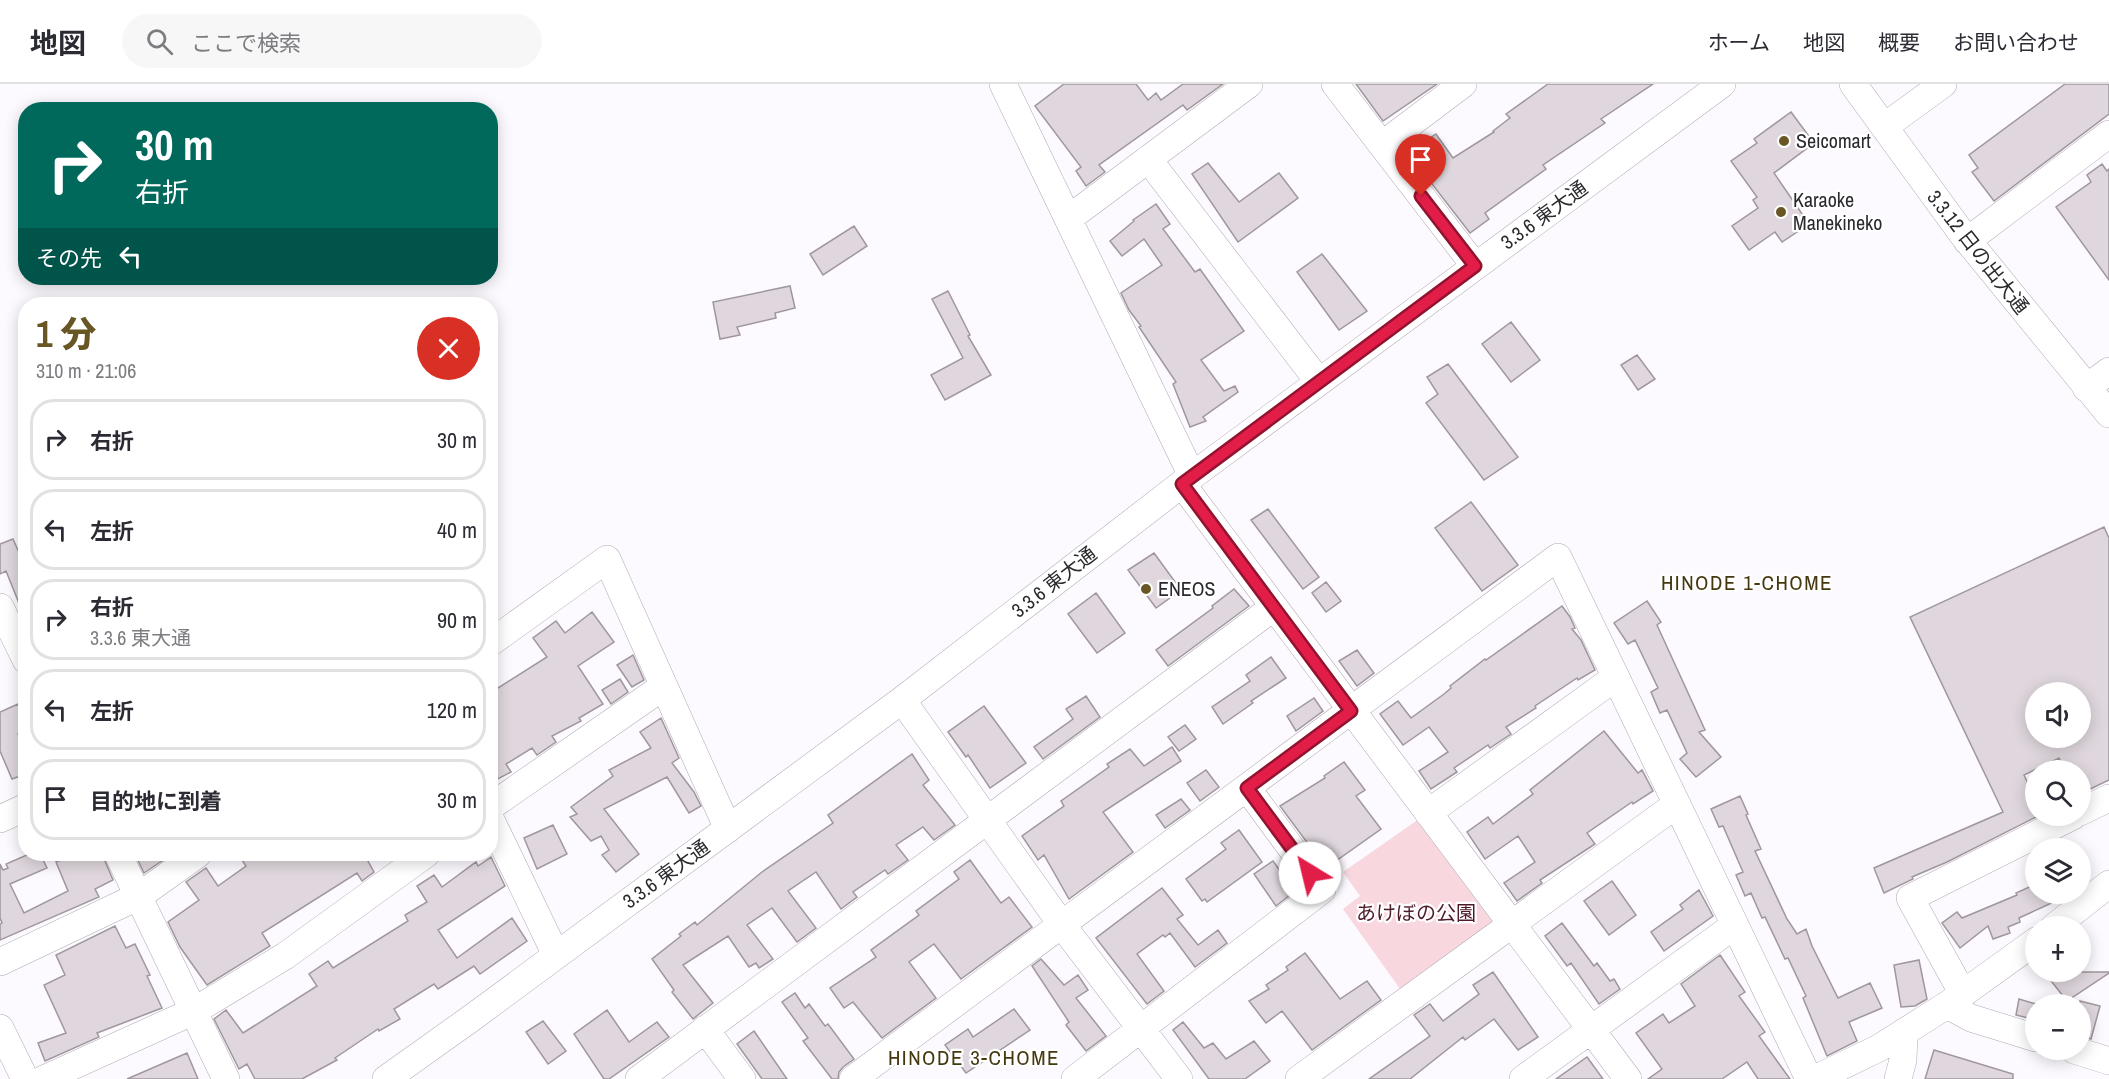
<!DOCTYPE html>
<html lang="ja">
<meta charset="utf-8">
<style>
body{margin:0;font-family:"Archivo Narrow","Noto Sans JP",sans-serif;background:#f7f7f7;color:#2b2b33;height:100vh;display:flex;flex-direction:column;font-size:22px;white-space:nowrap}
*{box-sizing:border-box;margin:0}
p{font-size:20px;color:#7c7c81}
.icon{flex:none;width:33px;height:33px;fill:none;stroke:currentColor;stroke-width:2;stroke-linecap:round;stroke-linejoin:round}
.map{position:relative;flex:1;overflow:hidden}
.sheet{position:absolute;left:18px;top:213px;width:480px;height:564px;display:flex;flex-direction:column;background:#fff;border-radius:24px;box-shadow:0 3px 15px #0003}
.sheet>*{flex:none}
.banner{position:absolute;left:18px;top:18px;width:480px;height:183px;border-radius:24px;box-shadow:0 3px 15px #0003;background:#00695c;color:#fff;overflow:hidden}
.tools{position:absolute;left:2025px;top:598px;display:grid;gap:12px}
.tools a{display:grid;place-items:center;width:66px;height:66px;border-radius:50%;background:#fff;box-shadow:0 3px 15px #0003;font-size:30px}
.pin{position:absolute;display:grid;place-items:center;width:51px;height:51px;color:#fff;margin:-62px -26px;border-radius:50% 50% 50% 0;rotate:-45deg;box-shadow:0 0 6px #0007}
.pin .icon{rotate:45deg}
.me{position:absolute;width:66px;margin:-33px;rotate:324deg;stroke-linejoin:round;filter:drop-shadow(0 0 4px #0008)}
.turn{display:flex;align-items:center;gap:21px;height:126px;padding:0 18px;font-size:27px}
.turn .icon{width:78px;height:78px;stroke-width:2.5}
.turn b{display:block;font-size:42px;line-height:51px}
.then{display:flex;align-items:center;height:57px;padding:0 18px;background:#0003;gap:12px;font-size:22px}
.round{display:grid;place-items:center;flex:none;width:63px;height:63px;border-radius:32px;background:#f7f7f7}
.headline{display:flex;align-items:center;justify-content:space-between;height:102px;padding:0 18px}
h1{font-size:36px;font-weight:800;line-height:45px;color:#685725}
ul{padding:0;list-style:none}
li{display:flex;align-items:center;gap:18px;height:81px;margin:0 12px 9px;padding:0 6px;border:3px solid #e1e1e2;border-radius:24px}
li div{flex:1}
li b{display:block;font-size:22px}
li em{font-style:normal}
header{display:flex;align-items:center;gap:36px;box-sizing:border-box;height:84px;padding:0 30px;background:#fff;border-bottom:2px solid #e1e1e2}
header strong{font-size:28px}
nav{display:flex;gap:33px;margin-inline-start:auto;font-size:21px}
.search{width:420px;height:54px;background:#f7f7f7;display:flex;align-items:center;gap:15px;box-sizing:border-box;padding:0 21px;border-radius:33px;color:#7c7c81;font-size:22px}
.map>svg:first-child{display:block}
.green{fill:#f9d7de}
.building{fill:#dfd7dd;stroke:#9f979d;stroke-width:1.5;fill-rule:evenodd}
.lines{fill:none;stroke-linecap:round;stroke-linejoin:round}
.minor-casing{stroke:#afabb4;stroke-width:28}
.minor{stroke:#fff;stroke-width:27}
.route-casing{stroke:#92132f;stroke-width:15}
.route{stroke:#e11d48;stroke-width:10}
.poi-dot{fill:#685725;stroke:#fff;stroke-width:2}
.labels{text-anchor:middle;stroke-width:4.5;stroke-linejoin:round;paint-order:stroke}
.poi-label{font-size:20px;fill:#2b292d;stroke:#fff;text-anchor:start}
.street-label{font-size:20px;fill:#2b292d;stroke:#fff}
.park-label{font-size:20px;fill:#4d1b2a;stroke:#fff}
.neighbourhood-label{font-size:21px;letter-spacing:1.5px;fill:#45380f;stroke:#fff}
</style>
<header>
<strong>地図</strong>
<div class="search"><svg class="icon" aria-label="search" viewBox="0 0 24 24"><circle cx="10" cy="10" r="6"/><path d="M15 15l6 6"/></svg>ここで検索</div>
<nav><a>ホーム</a><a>地図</a><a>概要</a><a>お問い合わせ</a></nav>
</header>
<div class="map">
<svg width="2109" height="995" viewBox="0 0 2109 995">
<rect width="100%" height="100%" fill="#fcf9ff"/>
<path class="green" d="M1419 735 1497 842 1403 909 1343 825 1360 812 1343 788Z"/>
<path class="building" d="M1064 0H1136L1148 16 1156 9 1161 16 1183 0H1223L1187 26 1183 21 1099 81 1105 88 1086 102 1076 87 1081 83 1035 22Z
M1356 0H1437L1383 37Z
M1548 0H1653L1601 35 1605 39 1543 81 1546 85 1485 129 1489 135 1470 149 1408 69 1436 50 1453 74 1494 48 1493 47 1510 34 1506 30Z
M2065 0H2109V30L1994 117 1972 88 1978 84 1969 71Z
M1791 28 1814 59 1774 89 1809 140 1782 158 1775 148 1749 166 1732 142 1758 124 1753 116 1757 113 1731 77 1757 59 1754 55Z
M1208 79 1239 118 1279 89 1298 114 1238 158 1192 90Z
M2102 80 2107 87 2109 85V196L2056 123 2091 98 2087 91Z
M1156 120 1170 140 1163 145 1195 188 1200 185 1244 247 1201 276 1224 307 1235 302 1238 308 1203 333 1206 337 1190 343 1173 300 1176 298 1139 243 1141 242 1129 226 1121 209 1162 181 1144 155 1122 172 1110 157 1134 137 1133 136Z
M854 142 867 162 823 191 810 170Z
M1322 170 1367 227 1339 246 1297 188Z
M790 202 795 224 775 229 776 234 737 243 740 251 720 255 713 218Z
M948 207 970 251 968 252 991 291 945 316 931 291 963 274 932 215Z
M1511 238 1540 276 1511 298 1482 260Z
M1637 271 1655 295 1638 306 1621 281Z
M1448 280 1518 373 1484 396 1426 319 1438 310 1427 293Z
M1471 418 1518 481 1482 507 1435 444Z
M1268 425 1319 493 1303 505 1251 436Z
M2104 443 2109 454V696L2080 710V687H2065L2059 674 2024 691 2036 716V733L1947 778 1912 793 1913 795 1884 809 1874 784 2003 728 1910 533ZM2036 609H2080V654H2036Z
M13 455 26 484 25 534 6 487 0 490V460Z
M1154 469 1181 506 1156 524 1128 486Z
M1326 498 1341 517 1326 528 1312 509Z
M1234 505 1249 522 1168 582 1156 566 1213 524 1212 522Z
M1096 509 1125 549 1097 569 1068 530Z
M1647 517 1661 538 1657 541 1705 646 1699 648 1721 673 1696 693 1680 675 1687 669 1667 626 1660 629 1651 608 1658 604 1635 556 1628 560 1614 539Z
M1562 522 1570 533 1575 544 1572 545 1581 556 1595 586 1578 596 1577 594 1535 622 1536 624 1506 643 1511 650 1490 664 1488 661 1454 684 1457 688 1431 705 1419 687 1448 668 1429 643 1403 661 1380 630 1398 617 1411 634 1444 610 1451 604 1450 602 1485 575 1486 576Z
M592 528 614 558 578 582 603 620 579 634 581 637 552 652 556 658 537 671 532 664 506 680 511 688 490 699V609L547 573 533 554 556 537 565 549Z
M1357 566 1374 589 1357 602 1339 577Z
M633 571 644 596 632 603 617 581Z
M1271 573 1286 594 1251 617 1253 619 1223 640 1212 623 1250 597 1246 591Z
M620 595 628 608 611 620 602 606Z
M1086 612 1100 633 1043 675 1034 663 1073 635 1066 625Z
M1314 614 1323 627 1296 647 1287 632Z
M18 620 26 636V647L18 650 26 667V690L12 695 0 667V628Z
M984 622 1026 679 990 704 968 671 966 673 948 648Z
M661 634 679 674 672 679 694 708 701 722 689 729 667 693 604 725 639 770 616 788 602 771 609 766 601 752 591 757 570 733 577 730 571 723 613 692 609 686 651 664 640 648Z
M1185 641 1196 655 1179 667 1168 653Z
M1604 647 1638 689 1642 686 1653 707 1633 720 1632 718 1587 749 1595 760 1540 796 1542 799 1517 817 1504 799 1535 778 1518 752 1485 775 1467 748 1488 733 1493 740 1533 710 1530 706Z
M1172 663 1181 677 1103 728 1133 768 1069 815 1044 771 1038 776 1022 752 1064 722 1061 717 1109 683 1107 680 1130 665 1144 682Z
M912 670 929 696 923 701 955 741 934 756 923 743 896 761 908 776 888 790 885 786 853 808 857 813 841 825 816 788 788 807 816 844 797 858 772 824 747 841 773 875 759 884 756 879 749 883 728 852 683 881 713 919 693 935 672 908 674 906 652 875 681 852 679 850 695 838 697 841 762 788 833 739 828 731Z
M1344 678 1365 706 1356 712 1381 745 1326 784 1280 722 1325 694 1324 692Z
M1206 686 1219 703 1200 717 1187 699Z
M1740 712 1748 730 1746 731 1761 765 1755 767 1787 835 1797 850 1806 845 1812 862 1838 914 1870 899 1882 924 1849 938 1857 957 1827 972 1803 914 1806 912 1788 874 1785 875 1765 833 1762 834 1751 809 1745 812 1736 791 1743 788 1723 742 1719 743 1711 725Z
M1181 715 1190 726 1165 744 1156 731Z
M553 741 567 770 537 785 524 754Z
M1239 746 1262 778 1207 818 1205 815 1202 817 1186 795 1226 765 1221 759Z
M29 770H40L47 784 10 800 24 829 68 807 56 778 76 770H102L113 796 95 805 99 813 0 856V840L2 839 0 834V780L3 786 8 784 6 780Z
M135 770H172L144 789Z
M238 770H364L374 788 362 797 357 789 262 849 270 862 207 901 180 863 168 838 199 816 186 798 206 784 218 802 246 782Z
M491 773 505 802 438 846 457 874 512 834 527 857 480 890 474 882 438 905 434 900 394 925 400 935 379 947 378 945 335 974 337 976 302 995H255L247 980 239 985 214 935 226 926 243 949 317 902 309 890 328 877 333 884 408 837 405 831 427 818 417 802 434 791 442 803 476 778 478 782Z
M970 776 1001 819 1009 813 1032 843 961 895 934 860 909 878 936 914 882 954 853 918 844 924 830 904 876 873 871 866 919 831 916 827 959 795 954 788Z
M1273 777 1295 807 1276 822 1254 790Z
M1612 797 1636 831 1609 851 1584 817Z
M2036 800V810H2071L2019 834 2020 838 2008 843 2010 849 1993 855 1988 842 1960 864 1942 839 1957 828 1962 834 2017 811 2016 809Z
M1162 804 1183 831 1177 835 1198 861 1218 846 1227 859 1195 883 1170 849 1165 853 1163 851 1137 870 1164 907 1147 920 1096 854Z
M1699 806 1713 832 1664 867 1651 848 1683 825 1680 821Z
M1562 839 1594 882 1597 879 1610 897 1614 895 1620 905 1599 920 1571 879 1567 882 1545 852Z
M115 842 126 864 135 860 150 891 147 892 162 924 97 949 99 953 45 977 38 959 66 949 44 901 65 891 56 871Z
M1305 869 1340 915 1367 897 1381 916 1312 966 1282 927 1266 939 1249 917 1269 905 1266 901 1288 886 1286 883Z
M1720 871 1745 908 1739 912 1765 948 1759 952 1790 995H1758L1747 978 1722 995H1648L1662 985 1636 949 1663 930 1669 939 1695 922 1681 900Z
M1041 875 1064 901 1078 891 1088 906 1076 914 1106 952 1086 967 1066 941 1069 938 1032 882Z
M1919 876 1927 915 1915 922 1901 923 1894 881Z
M1493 888 1538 953 1518 966 1494 935 1465 956 1463 953 1410 995H1369L1430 952 1414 931 1430 920 1443 937 1479 910 1473 901Z
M2044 888H2109V889L2067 917Z
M795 909 805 924 809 920 825 942 828 940 854 975 843 983 839 988 838 995H832L803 957 808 954 782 918Z
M2019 915 2036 920V936L2016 931Z
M2080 917 2100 922 2091 955 2080 952Z
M1014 925 1030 946 966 989 945 961 968 945 973 953Z
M607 926 629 958 657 938 669 953 609 995H604L574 950Z
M543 937 566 967 548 980 526 948Z
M1183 938 1204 964 1213 959 1226 975 1254 957 1270 977 1245 995H1209L1173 946Z
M754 947 787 995H762L737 960Z
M1934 966 2013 990V995H1925Z
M187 969 198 995H127Z
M1587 973 1603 995H1556Z"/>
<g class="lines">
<defs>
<path id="minor" d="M1003 0 1192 392
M1335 0 1475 182
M1853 0 1963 151 2109 330
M1884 43 1943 0
M1382 61 1463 0
M1148 75 1319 298
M1068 135 1249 0
M1967 157 2109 50
M2086 304 2109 287
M1182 400 1628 995
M0 523 26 576
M490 559 607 475 728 745
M902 616 1062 841 1179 995
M490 723 664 602
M2080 728 2109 714
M1428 729 1616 593
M490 734 556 871
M0 735 26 723
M118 770 226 995
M2054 843 2109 800
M0 878 139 812 198 770
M1963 910 1910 814 2073 732
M1947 921 1971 934 2036 954
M0 944 25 995
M705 945 742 995
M2074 966 2109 977
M44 995 194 927 285 872 426 770
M386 995 473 933 902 616 1192 392 1722 0
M639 995 1274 523
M853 995 1558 473 1809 995
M1075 995 1322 806 1247 704
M1299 995 1677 720
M1523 995 1735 841
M1815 995 1879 964 1947 921 2036 857
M1898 995 1903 976 1904 948"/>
</defs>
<use href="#minor" class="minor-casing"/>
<use href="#minor" class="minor"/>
</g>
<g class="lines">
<defs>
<path id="route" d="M1310 789 1247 704 1351 627 1182 400 1475 182 1421 112"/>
</defs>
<use href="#route" class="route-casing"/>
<use href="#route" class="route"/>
</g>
<g class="poi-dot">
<circle cx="1784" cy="57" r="6"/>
<circle cx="1781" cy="128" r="6"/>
<circle cx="1146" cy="505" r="6"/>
</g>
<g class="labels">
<g class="poi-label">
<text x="1796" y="64">Seicomart</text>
<text x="1793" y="123">Karaoke<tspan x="1793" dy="23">Manekineko</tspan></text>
<text x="1158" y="512">ENEOS</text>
</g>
<g class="street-label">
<text transform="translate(1544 131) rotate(-36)" y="7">3.3.6 東大通</text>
<text transform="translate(1978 168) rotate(52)" y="7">3.3.12 日の出大通</text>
<text transform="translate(1054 498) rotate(-38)" y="7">3.3.6 東大通</text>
<text transform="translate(666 790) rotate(-36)" y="7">3.3.6 東大通</text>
</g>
<g class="park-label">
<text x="1416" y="836">あけぼの公園</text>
</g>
<g class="neighbourhood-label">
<text x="1747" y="506">HINODE 1-CHOME</text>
<text x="974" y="981">HINODE 3-CHOME</text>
</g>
</g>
</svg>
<div class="tools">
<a><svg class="icon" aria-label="sound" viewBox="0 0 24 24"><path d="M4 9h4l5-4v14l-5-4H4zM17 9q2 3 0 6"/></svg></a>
<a><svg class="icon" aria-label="search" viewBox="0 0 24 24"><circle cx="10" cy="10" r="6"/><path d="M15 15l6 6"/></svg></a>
<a><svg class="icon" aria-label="layers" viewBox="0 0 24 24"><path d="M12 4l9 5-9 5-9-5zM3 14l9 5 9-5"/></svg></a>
<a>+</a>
<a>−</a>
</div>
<div class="pin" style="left:1421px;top:112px;background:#d93025"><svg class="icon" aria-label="arrive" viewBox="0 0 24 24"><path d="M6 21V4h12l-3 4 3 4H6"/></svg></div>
<svg class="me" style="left:1310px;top:789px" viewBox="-20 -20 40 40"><circle r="19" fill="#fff"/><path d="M0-13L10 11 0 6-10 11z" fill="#e11d48"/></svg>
<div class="banner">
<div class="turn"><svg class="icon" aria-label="right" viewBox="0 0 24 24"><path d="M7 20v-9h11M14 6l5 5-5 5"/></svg><div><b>30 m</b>右折</div></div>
<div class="then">その先<svg class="icon" aria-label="left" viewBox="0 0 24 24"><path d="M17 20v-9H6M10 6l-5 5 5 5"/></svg></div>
</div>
<section class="sheet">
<div class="headline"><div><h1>1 分</h1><p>310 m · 21:06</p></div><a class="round" style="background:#d93025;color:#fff"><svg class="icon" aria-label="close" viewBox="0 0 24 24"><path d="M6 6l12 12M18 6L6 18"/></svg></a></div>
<ul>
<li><svg class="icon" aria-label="right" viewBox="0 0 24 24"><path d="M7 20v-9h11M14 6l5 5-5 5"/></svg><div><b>右折</b></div><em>30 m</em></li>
<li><svg class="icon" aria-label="left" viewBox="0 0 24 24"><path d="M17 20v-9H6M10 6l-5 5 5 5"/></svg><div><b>左折</b></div><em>40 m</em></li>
<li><svg class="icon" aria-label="right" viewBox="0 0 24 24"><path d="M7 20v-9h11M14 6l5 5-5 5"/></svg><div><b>右折</b><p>3.3.6 東大通</p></div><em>90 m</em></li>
<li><svg class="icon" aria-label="left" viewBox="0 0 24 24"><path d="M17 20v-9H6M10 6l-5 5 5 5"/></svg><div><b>左折</b></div><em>120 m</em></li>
<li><svg class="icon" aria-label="arrive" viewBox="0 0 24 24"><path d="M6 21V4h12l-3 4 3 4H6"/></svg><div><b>目的地に到着</b></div><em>30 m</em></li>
</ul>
</section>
</div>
